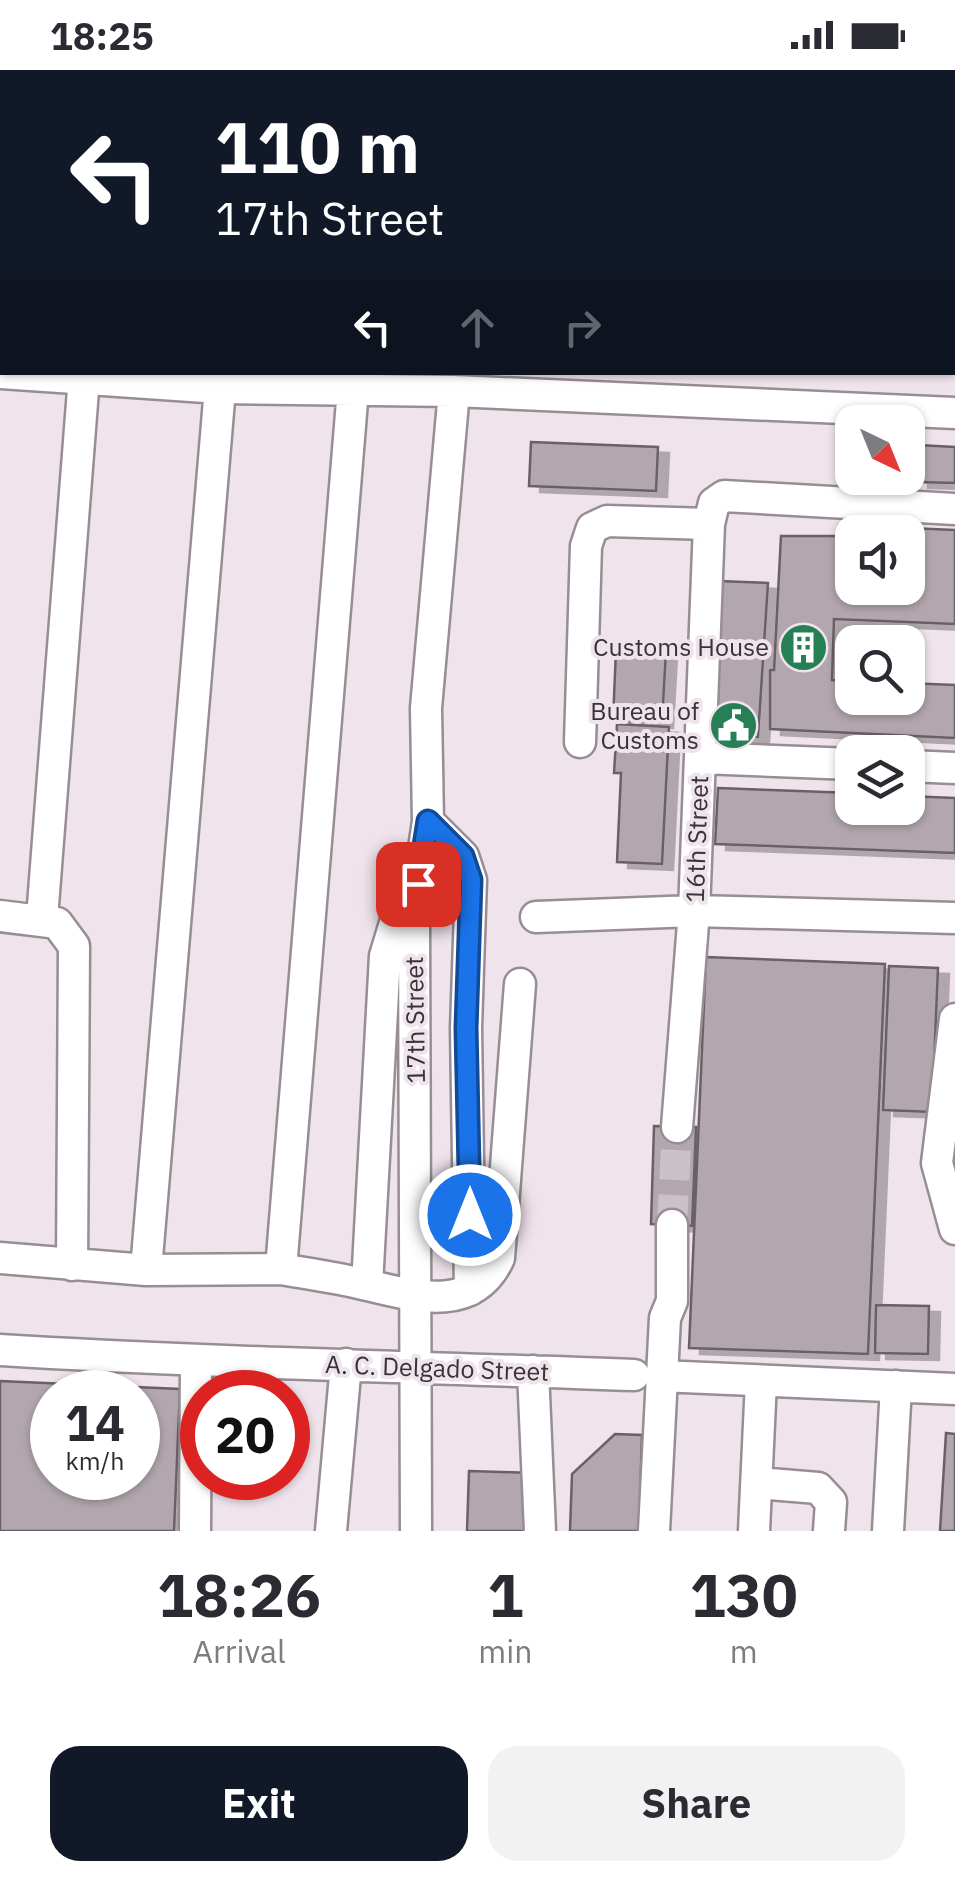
<!DOCTYPE html>
<style>
body{margin:0;font-family:"IBM Plex Sans",sans-serif;background:#f2f2f3;color:#2b2b33;height:100vh;display:flex;flex-direction:column;font-size:38px;white-space:nowrap}
*{box-sizing:border-box;margin:0}
p{font-size:32px;color:#7c7c81}
.icon{flex:none;width:55px;height:55px;fill:none;stroke:currentColor;stroke-width:2;stroke-linecap:round;stroke-linejoin:round}
.map{position:relative;height:1461px;overflow:hidden}
.details{display:flex;flex-direction:column;background:#fff;flex:1}
.details>*{flex:none}
.hud{position:absolute;left:0px;top:0px;width:955px;height:305px;box-shadow:0 2px 8px #0004;background:#111827;color:#fff;overflow:hidden}
.needle{width:65px;rotate:137deg}
.tools{position:absolute;left:835px;top:335px;display:grid;gap:20px}
.tools a{display:grid;place-items:center;width:90px;height:90px;border-radius:20px;background:#fff;box-shadow:0 2px 8px #0004;font-size:50px}
.speed{position:absolute;left:30px;top:1300px;display:flex;gap:20px;font-size:50px;font-weight:700;text-align:center}
.speed>*{display:grid;place-content:center;width:130px;height:130px;border-radius:50%;background:#fff;box-shadow:0 2px 8px #0004;line-height:1}
.speed small{font-size:25px;font-weight:400}
.speed .limit{border:15px solid #d22;background:#fff;color:#111}
.pin{position:absolute;display:grid;place-items:center;width:85px;height:85px;color:#fff;margin:-42px;border-radius:20px;box-shadow:0 5px 15px #0006}
.me{position:absolute;width:110px;margin:-55px;rotate:0deg;stroke-linejoin:round;filter:drop-shadow(0 0 8px #0008)}
.turn{display:flex;align-items:center;gap:35px;height:210px;padding:0 50px;font-size:45px}
.turn .icon{width:130px;height:130px;stroke-width:2.5}
.turn b{display:block;font-size:70px;line-height:85px}
.lanes{display:flex;align-items:center;height:95px;padding:0 50px;background:#0003;justify-content:center;gap:50px;direction:ltr}
.lanes .off{opacity:.35}
.eta{display:flex;justify-content:space-evenly;align-items:center;height:170px;text-align:center}
.eta b{font-size:60px;font-weight:700;line-height:70px}
.action{display:flex;gap:20px;margin-top:auto;padding:20px 50px}
.action a{flex:1;height:115px;border-radius:30px;background:#111827;color:#fff;font-size:40px;font-weight:700;line-height:115px;text-align:center}
.action a+a{background:#f2f2f3;color:#2b2b33}
.status{display:flex;justify-content:space-between;align-items:center;height:70px;padding:0 50px;background:#fff;direction:ltr}
.status svg{height:28px;fill:currentColor}
.map>svg:first-child{display:block}
.water{fill:#a5819a}
.building{fill:#b2a7ae;stroke:#6a6167;stroke-width:2.5;fill-rule:evenodd;filter:url(#shadow)}
.lines{fill:none;stroke-linecap:round;stroke-linejoin:round}
.minor-tunnel{stroke:#cbc1c8;stroke-width:30;stroke-dasharray:30 15;stroke-linecap:butt}
.minor-casing{stroke:#988d94;stroke-width:35}
.minor{stroke:#fff;stroke-width:30}
.route-casing{stroke:#114b97;stroke-width:25}
.route{stroke:#1a73e8;stroke-width:18}
.labels{text-anchor:middle;stroke-width:8;stroke-linejoin:round;paint-order:stroke}
.poi-label{font-size:25px;fill:#373336;stroke:#f0e4ec;text-anchor:end}
.street-label{font-size:25px;fill:#373336;stroke:#f0e4ec}
</style>
<div class="status"><b>18:25</b><svg viewBox="0 0 49 12"><path d="M0 12V9h3v3zM5 12V6h3v6zM10 12V3h3v9zM15 12V0h3v12zM26 1h20v11H26zM47 4h2v5h-2z"/></svg></div>
<div class="map">
<svg width="955" height="1461" viewBox="0 0 955 1461">
<defs>
<filter id="shadow"><feDropShadow dx="11" dy="6" stdDeviation="0" flood-color="#0004"/></filter>
</defs>
<rect width="100%" height="100%" fill="#f0e4ec"/>
<path class="water" d="M0 0H556L2 2V156Z
M924 0H955V133L952 2Z"/>
<path class="building" d="M531 372 658 377 656 421 529 416Z
M918 375 955 377V413L917 412Z
M839 455 955 460V554L834 549 832 610 852 611V628H908V613L955 615V668L770 659V600H774L781 466H839ZM852 462H908V518H852Z
M719 511 768 513 758 667 709 665Z
M616 579 666 581 662 652 613 651Z
M617 654 669 657 662 794 617 792 621 703H614Z
M718 718 852 723V738H908V726L955 728V783L715 774Z
M706 887 885 894 868 1284 689 1278Z
M889 896 938 898 932 1042 883 1040Z
M654 1056 696 1057 692 1156 651 1154Z
M876 1235 929 1236 928 1284 875 1283Z
M0 1311 180 1319 174 1461H0ZM52 1322H138V1408H52Z
M946 1363 955 1364V1461H940Z
M615 1364 642 1365 639 1461H570L572 1404Z
M469 1401 534 1403 532 1461H467Z"/>
<g class="lines">
<path class="minor-tunnel" d="M672 1155 677 1057"/>
<defs>
<path id="minor" d="M787 0 830 2
M577 2V0
M879 2V0
M952 183H955
M0 303 220 318 454 321 955 343
M580 672 586 476 592 458 607 451 709 454
M701 688 852 694
M908 696 955 698
M428 751 463 786 471 810 466 958 470 1220
M0 846 57 853 74 876 72 1195
M536 847 694 841 955 848
M42 848 84 307
M955 949 937 1093 955 1159
M677 1057 694 841 709 454 714 433 724 426 955 439
M0 1188 146 1200 281 1199 353 319
M281 1199C310 1204 339 1208 367 1215 414 1226 473 1244 499 1188L520 914
M146 1200 220 318
M367 1215 385 886 395 853 414 846
M0 1280C211 1293 422 1297 634 1305
M533 1301 540 1461
M660 1306 955 1319
M757 1413 818 1418 831 1432 829 1461
M195 1461 196 1292
M331 1461 346 1294
M416 1461 414 846 428 751 426 638 454 321
M654 1461 665 1248 672 1231V1155
M754 1461 761 1311
M888 1461 896 1316"/>
</defs>
<use href="#minor" class="minor-casing"/>
<use href="#minor" class="minor"/>
</g>
<g class="lines">
<defs>
<path id="route" d="M418 814 428 751 463 786 471 810 466 958 470 1145"/>
</defs>
<use href="#route" class="route-casing"/>
<use href="#route" class="route"/>
</g>
<defs>
<symbol id="building-disc" viewBox="-11 -11 22 22"><circle r="9.5" fill="#278055" stroke="#f0e4ec"/><path d="M-4-6H4V6H1V3H-1V6H-4ZM-2.5-4.3h1.7v1.8h-1.7ZM.8-4.3h1.7v1.8H.8ZM-2.5-1h1.7V.8h-1.7ZM.8-1h1.7V.8H.8Z" fill="#fff"/></symbol>
<symbol id="civic-disc" viewBox="-11 -11 22 22"><circle r="9.5" fill="#278055" stroke="#f0e4ec"/><path d="M-.6-6.5H3V-4.5H.6V-3L4-1V1h2V6H-6V1h2V-1L-.6-3ZM-1.2 2.5V6h2.4V2.5Z" fill="#fff"/></symbol>
</defs>
<g fill-rule="evenodd">
<use href="#building-disc" x="776" y="550" width="55" height="55"/>
<use href="#civic-disc" x="706" y="628" width="55" height="55"/>
</g>
<g class="labels">
<g class="poi-label">
<text x="769" y="586">Customs House</text>
<text x="699" y="650">Bureau of<tspan x="699" dy="29">Customs</tspan></text>
</g>
<g class="street-label">
<text transform="translate(697 769) rotate(-88)" y="9">16th Street</text>
<text transform="translate(415 950) rotate(-91)" y="9">17th Street</text>
<text transform="translate(437 1298) rotate(2)" y="9">A. C. Delgado Street</text>
</g>
</g>
</svg>
<div class="tools">
<a><svg class="needle" viewBox="-14 -14 28 28"><path d="M0-13l5 13h-10z" fill="#e53935"/><path d="M0 13l5-13h-10z" fill="#7c7c81"/></svg></a>
<a><svg class="icon" aria-label="sound" viewBox="0 0 24 24"><path d="M4 9h4l5-4v14l-5-4H4zM17 9q2 3 0 6"/></svg></a>
<a><svg class="icon" aria-label="search" viewBox="0 0 24 24"><circle cx="10" cy="10" r="6"/><path d="M15 15l6 6"/></svg></a>
<a><svg class="icon" aria-label="layers" viewBox="0 0 24 24"><path d="M12 4l9 5-9 5-9-5zM3 14l9 5 9-5"/></svg></a>
</div>
<div class="speed"><div>14<small>km/h</small></div><div class="limit">20</div></div>
<div class="pin" style="left:418px;top:814px;background:#d93025"><svg class="icon" aria-label="arrive" viewBox="0 0 24 24"><path d="M6 21V4h12l-3 4 3 4H6"/></svg></div>
<svg class="me" style="left:470px;top:1145px" viewBox="-20 -20 40 40"><circle r="17" fill="#1a73e8" stroke="#fff" stroke-width="3"/><path d="M0-11L8 9 0 5-8 9z" fill="#fff"/></svg>
<div class="hud">
<div class="turn"><svg class="icon" aria-label="left" viewBox="0 0 24 24"><path d="M17 20v-9H6M10 6l-5 5 5 5"/></svg><div><b>110 m</b>17th Street</div></div>
<div class="lanes"><svg class="icon" aria-label="left" viewBox="0 0 24 24"><path d="M17 20v-9H6M10 6l-5 5 5 5"/></svg><svg class="icon off" aria-label="ahead" viewBox="0 0 24 24"><path d="M12 20V5M6 11l6-6 6 6"/></svg><svg class="icon off" aria-label="right" viewBox="0 0 24 24"><path d="M7 20v-9h11M14 6l5 5-5 5"/></svg></div>
</div>
</div>
<section class="details">
<div class="eta">
<div><b>18:26</b><p>Arrival</p></div>
<div><b>1</b><p>min</p></div>
<div><b>130</b><p>m</p></div>
</div>
<div class="action"><a>Exit</a><a>Share</a></div>
</section>
